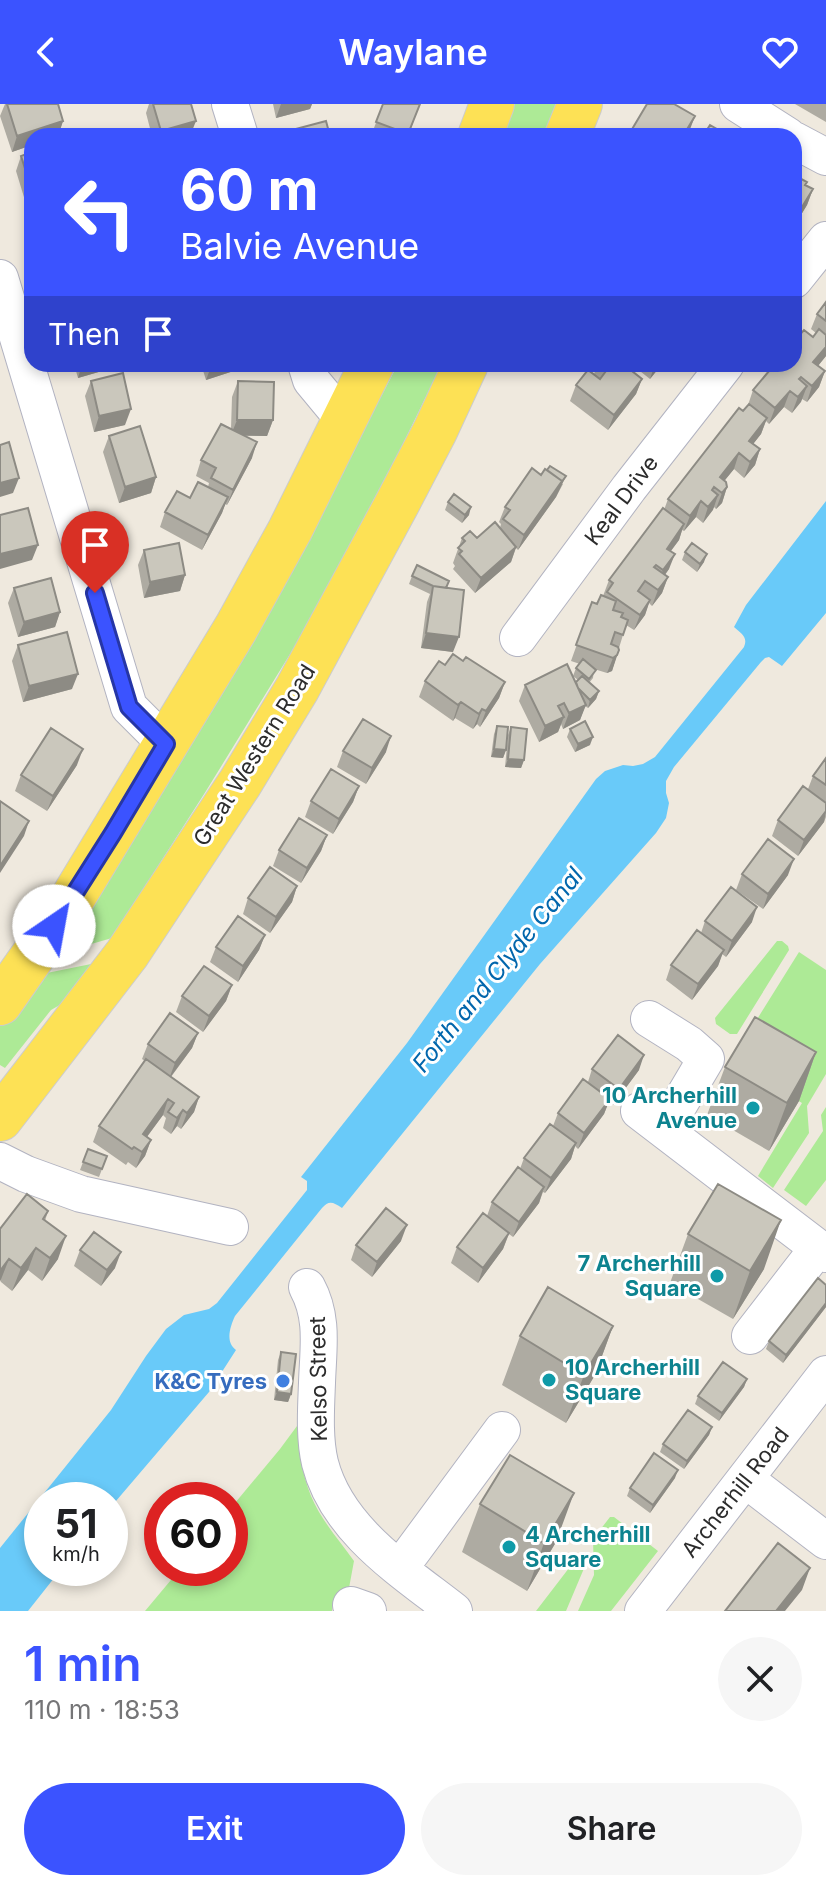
<!DOCTYPE html>
<meta charset="utf-8">
<style>
body{margin:0;font-family:Inter,sans-serif;background:#f6f6f6;color:#202124;height:100vh;display:flex;flex-direction:column;font-size:30px;white-space:nowrap}
*{box-sizing:border-box;margin:0}
p{font-size:26px;color:#757577}
.icon{flex:none;width:44px;height:44px;fill:none;stroke:currentColor;stroke-width:2;stroke-linecap:round;stroke-linejoin:round}
.map{position:relative;height:1507px;overflow:hidden}
.sheet{display:flex;flex-direction:column;background:#fff;flex:1}
.sheet>*{flex:none}
.top-card{position:absolute;left:24px;top:24px;width:778px;height:244px;border-radius:24px;box-shadow:0 4px 12px #0003;background:#3b53ff;color:#fff;overflow:hidden}
.speed{position:absolute;left:24px;top:1378px;display:flex;gap:16px;font-size:40px;font-weight:700;text-align:center}
.speed>*{display:grid;place-content:center;width:104px;height:104px;border-radius:50%;background:#fff;box-shadow:0 4px 12px #0003;line-height:1}
.speed small{font-size:20px;font-weight:400}
.speed .limit{border:12px solid #d22;background:#fff;color:#111}
.pin{position:absolute;display:grid;place-items:center;width:68px;height:68px;color:#fff;margin:-82px -34px;border-radius:50% 50% 50% 0;rotate:-45deg;box-shadow:0 0 8px #0007}
.pin .icon{rotate:45deg}
.me{position:absolute;width:88px;margin:-44px;rotate:33deg;stroke-linejoin:round;filter:drop-shadow(0 0 6px #0008)}
.turn{display:flex;align-items:center;gap:28px;height:168px;padding:0 24px;font-size:36px}
.turn .icon{width:104px;height:104px;stroke-width:2.5}
.turn b{display:block;font-size:56px;line-height:68px}
.then{display:flex;align-items:center;height:76px;padding:0 24px;background:#0003;gap:16px;font-size:30px}
.round{display:grid;place-items:center;flex:none;width:84px;height:84px;border-radius:42px;background:#f6f6f6}
.head{display:flex;align-items:center;justify-content:space-between;height:136px;padding:0 24px}
h1{font-size:48px;font-weight:600;line-height:60px;color:#3b53ff}
.action{display:flex;gap:16px;margin-top:auto;padding:16px 24px}
.action a{flex:1;height:92px;border-radius:48px;background:#3b53ff;color:#fff;font-size:32px;font-weight:600;line-height:92px;text-align:center}
.action a+a{background:#f6f6f6;color:#202124}
header{display:flex;justify-content:space-between;align-items:center;height:104px;padding:0 24px;background:#3b53ff;color:#fff;font-size:36px;font-weight:600}
.map>svg:first-child{display:block}
.green{fill:#adea96}
.water{fill:#69caf9}
.lines{fill:none;stroke-linecap:round;stroke-linejoin:round}
.minor-casing{stroke:#b2b3c1;stroke-width:38}
.major-casing{stroke:#ccc;stroke-width:46}
.minor{stroke:#fff;stroke-width:36}
.major{stroke:#fde155;stroke-width:44}
.wall{fill:#aeaba2}
.shaded-wall{fill:#8d8b84}
.building{fill:#cac7bc;stroke:#8d8b84;stroke-width:2}
.route-casing{stroke:#2636a6;stroke-width:20}
.route{stroke:#3b53ff;stroke-width:14}
.culture-dot{fill:#0f9aa8;stroke:#fff;stroke-width:3}
.shop-dot{fill:#3f7fe0;stroke:#fff;stroke-width:3}
.labels{text-anchor:middle;stroke-width:6;stroke-linejoin:round;paint-order:stroke}
.street-label{font-size:22px;fill:#2c2c2c;stroke:#fff}
.culture-label{font-size:22px;font-weight:bold;fill:#0d838f;stroke:#fff;text-anchor:end}
.shop-label{font-size:22px;font-weight:bold;fill:#366cbe;stroke:#fff;text-anchor:end}
.water-label{font-size:24px;font-style:italic;fill:#0166ac;stroke:#fff}
</style>
<header><svg class="icon" aria-label="back" viewBox="0 0 24 24"><path d="M15 5l-7 7 7 7"/></svg>Waylane<svg class="icon" aria-label="heart" viewBox="0 0 24 24"><path d="M12 20l-8-8c-3-5 5-10 8-4 3-6 11-1 8 4z"/></svg></header>
<div class="map">
<svg width="826" height="1507" viewBox="0 0 826 1507">
<rect width="100%" height="100%" fill="#efe9de"/>
<path class="green" d="M508 0H559L545 32H495Z
M398 260H442L400 346 303 529 206 687 112 834 50 852 309 430Z
M777 837H782L788 842 789 846 737 930H730L716 920 715 914Z
M799 848 826 866V970L807 1002 809 1029 773 1084 758 1072 802 999 731 957Z
M96 859 72 894 51 906 5 964 0 961V919L32 872Z
M826 1003V1076L806 1102 784 1086 823 1027 821 1011Z
M297 1322C299 1345 302 1370 311 1392 321 1416 339 1436 354 1457L349 1484C339 1489 332 1495 332 1507H145L181 1464H230V1405L280 1345Z
M610 1413H614L658 1447 611 1507H578L594 1471 593 1435Z
M579 1451 582 1453 585 1462 566 1507H536Z"/>
<path class="water" d="M826 397V509L782 562 769 553 765 554 761 558 674 663 666 677V689L669 699 666 714 656 729 540 860 342 1104C333 1098 329 1096 322 1104L235 1212C230 1223 225 1238 236 1246L209 1288 110 1404V1396H42V1464H62L28 1507H0V1444L111 1306 146 1252 166 1225 184 1211 209 1205 217 1199 307 1086V1077L301 1073 407 939 596 675 605 667 623 661 633 662 643 660 655 653 744 543C748 533 742 530 734 523L746 501Z"/>
<g class="lines">
<defs>
<path id="minor" d="M230 0 240 32
M738 0 788 32
M794 36 826 53
M0 174 129 603 166 640
M794 176 826 136
M306 260 311 276 345 317
M518 534 629 384 726 260
M649 915 689 940 706 955 664 1026
M639 1007 826 1150
M0 1057 26 1070 81 1090 230 1123
M307 1183C324 1214 318 1245 317 1279 316 1304 314 1334 320 1359 337 1426 403 1467 454 1507
M750 1232 818 1144
M745 1375 826 1437
M400 1464 502 1326
M351 1501 368 1507
M643 1507 826 1270"/>
<path id="major" d="M480 32 492 0
M567 32 580 0
M0 899 69 800 236 524 290 426 372 260
M0 1015 127 850 240 679 297 585 398 398 435 327 466 260"/>
</defs>
<use href="#minor" class="minor-casing"/>
<use href="#major" class="major-casing"/>
<use href="#minor" class="minor"/>
<use href="#major" class="major"/>
</g>
<path class="wall" d="M5 0H58L63 17 58 32H32V41L12 48 0 12Z
M149 0H191L190 32H152L146 9Z
M273 0H312L310 5 276 14Z
M383 0H420L408 32H371Z
M795 0H826V18Z
M32 48V101L27 103 16 67 21 52Z
M794 71 806 81 813 85 807 101 796 119 794 117Z
M826 198V252L818 262 825 267 819 283 807 298 802 295 792 309 784 303 769 320 766 317 761 330 753 340 760 345 755 361 744 374 734 365 724 377 727 383 722 399 716 405 714 403 703 419 696 413 684 427 682 426 679 436 671 447 669 465 665 471 668 473 662 489 652 502 649 499 645 511 634 526 626 521 612 567 607 569 594 565 593 574 589 579 599 587 596 595 588 604 585 602 580 616 563 625 561 620 558 628 539 638 519 597 525 581 576 578 578 576 573 572 576 564 580 560 571 557 592 498 597 500 603 492 609 476 664 406 668 395 743 307 748 301 753 286 816 229 811 225 817 210Z
M74 260H126L78 274Z
M201 260H255L206 276Z
M598 260 642 275 636 290 608 326 570 297 576 281 594 270Z
M631 260H662L650 275Z
M91 277 125 321 94 328 85 292Z
M238 277 273 316 267 332H244L252 354 227 401 225 400 222 409 202 446 160 423 165 408 208 383 209 379 196 372 201 356 231 325 232 293Z
M109 332 156 373 151 389 119 399 103 348Z
M541 371 563 380 556 393 518 446 516 444 511 458 475 489 453 465 455 462 453 459 462 434H477L500 424 501 420 499 418 505 403Z
M448 398 469 411 462 419 445 406Z
M144 446 185 471 180 487 144 494 138 461Z
M685 448 704 458 697 468 682 456Z
M412 472 447 484 453 548 421 544 427 498 430 490 409 480Z
M14 484 60 508 55 523 18 533 8 499Z
M18 541 72 585 23 598 12 557Z
M463 557 505 578 499 594 480 623 477 620 473 625 455 614 453 617 419 593 425 577 445 561Z
M497 622 506 646 503 654 491 653 494 630Z
M511 623 524 656 521 664 505 663 508 631Z
M570 625 590 641 575 648 567 633Z
M343 647 386 648 366 680 337 663Z
M826 654V713L824 718 798 752 772 732 778 716 808 685 813 672Z
M77 661 47 707 15 687 21 671Z
M359 682 353 698 333 730 305 713 311 697Z
M327 731 321 747 301 779 273 762 279 746Z
M742 770 788 771 763 805 736 786Z
M297 782 292 798 270 829 243 810 248 794Z
M705 817 752 818 726 853 722 850 718 862 692 896 666 876 671 861 701 829Z
M265 831 259 846 238 878 210 858 216 843Z
M232 881 226 897 203 928 176 908 182 892Z
M198 929 192 944 171 973 199 993 194 1008 181 1025 177 1022 171 1030 163 1024 166 1014 163 1011 147 1033 151 1036 145 1052 136 1064 128 1058 126 1061 93 1038 99 1022 145 957 142 955 148 940Z
M816 948 799 997 769 1047 707 1011 725 963Z
M592 965 639 966 613 1001 609 997 604 1010 578 1045 575 1042 571 1055 545 1089 543 1088 539 1099 513 1133 509 1130 503 1145 478 1179 451 1159 457 1143 487 1112 492 1098 520 1065 524 1054 553 1022 558 1009 588 978Z
M88 1045 107 1052 99 1073 80 1066Z
M48 1107 45 1117 58 1155 42 1177 28 1166 12 1187 1 1178 0 1125Z
M688 1130 764 1165 733 1215 670 1179Z
M401 1137 372 1173 351 1156 356 1141Z
M80 1146 115 1164 101 1182 74 1162Z
M826 1181V1203L783 1259 766 1245 769 1237Z
M613 1222 595 1271 566 1319 502 1281 520 1232Z
M281 1248 291 1290 288 1298 274 1296 278 1256Z
M747 1275 744 1283 719 1317 695 1300 698 1292Z
M712 1323 709 1331 684 1365 660 1348 663 1340Z
M675 1374 650 1409 627 1392 630 1384Z
M480 1400 556 1438 527 1487 462 1448Z"/>
<path class="shaded-wall" d="M281 0H312L310 5 276 14Z
M695 12 689 28 687 32H683Z
M63 17 58 32H32V41L12 48 17 32Z
M196 17 190 32H160L161 27Z
M813 85 807 101 796 119 802 103Z
M32 89V101L27 103Z
M826 243V252L808 274 813 258Z
M82 260H126L78 274Z
M212 260H255L206 276Z
M655 260H662L650 275Z
M825 267 819 283 807 298 812 282Z
M642 275 636 290 608 326 614 311Z
M807 282 801 298 792 309 798 293Z
M790 287 784 303 769 320 775 304Z
M131 305 125 321 94 328 99 312Z
M767 314 761 330 743 353 749 337Z
M237 316H273L267 332 231 331Z
M257 338 252 354 227 401 233 386Z
M760 345 755 361 744 374 750 358Z
M739 349 734 365 717 386 720 373Z
M566 372 556 393 518 446 524 431Z
M156 373 151 389 119 399 125 383Z
M19 374 13 389 0 393V379Z
M727 383 722 399 716 405 722 389Z
M718 391 713 406 703 419 708 403Z
M228 393 222 409 202 446 208 431Z
M701 397 696 413 684 427 690 412Z
M471 403 469 411 462 419 465 411Z
M684 420 679 436 661 460 667 445Z
M38 441 32 456 0 465V450Z
M516 443 511 458 475 489 481 474Z
M675 450 669 465 657 481 663 466Z
M707 450 704 458 697 468 700 460Z
M185 471 180 487 144 494 150 478Z
M668 473 662 489 652 502 658 486Z
M650 496 645 511 634 526 640 511Z
M60 508 55 523 18 533 24 518Z
M426 529 459 533 453 548 421 544Z
M619 546 612 567 607 569 613 554Z
M78 570 72 585 23 598 29 582Z
M505 578 499 594 480 623 486 607Z
M599 587 596 595 588 604 590 596Z
M461 598 455 614 453 617 458 601Z
M586 601 580 616 563 625 569 609Z
M482 605 477 620 473 625 479 610Z
M564 613 558 628 539 638 545 622Z
M391 632 386 648 366 680 372 664Z
M593 633 590 641 575 648 578 640Z
M83 645 77 661 47 707 53 692Z
M494 645 506 646 503 654 491 653Z
M508 655 524 656 521 664 505 663Z
M359 682 353 698 333 730 339 715Z
M826 707 824 718 798 752 804 736Z
M29 717 24 732 0 769V762Z
M327 731 321 747 301 779 307 764Z
M794 755 788 771 763 805 768 790Z
M297 782 292 798 270 829 276 813Z
M757 803 752 818 726 853 732 837Z
M265 831 259 846 238 878 243 862Z
M724 846 718 862 692 896 698 880Z
M232 881 226 897 203 928 209 912Z
M198 929 192 944 169 975 175 959Z
M816 948 799 997 769 1047 787 999Z
M644 951 639 966 613 1001 619 985Z
M199 993 194 1008 181 1025 187 1009Z
M168 995 163 1011 137 1046 143 1030Z
M610 995 604 1010 578 1045 584 1029Z
M183 1006 177 1022 171 1030 177 1014Z
M151 1036 145 1052 136 1064 142 1048Z
M576 1039 571 1055 545 1089 551 1074Z
M544 1083 539 1099 513 1133 519 1118Z
M781 1116 764 1165 733 1215 750 1167Z
M407 1121 401 1137 372 1173 377 1158Z
M509 1129 503 1145 478 1179 483 1164Z
M66 1132 58 1155 42 1177 50 1154Z
M36 1144 28 1166 12 1187 21 1164Z
M121 1148 115 1164 101 1182 107 1166Z
M9 1155 0 1178V1167Z
M826 1199V1203L783 1259 786 1251Z
M613 1222 595 1271 566 1319 584 1271Z
M747 1275 744 1283 719 1317 722 1309Z
M277 1288 291 1290 288 1298 274 1296Z
M712 1323 709 1331 684 1365 687 1357Z
M678 1366 675 1374 650 1409 653 1401Z
M574 1389 556 1438 527 1487 544 1439Z
M810 1464 802 1486 785 1507H776Z"/>
<path class="building" d="M7 0H58L63 17 17 32Z
M153 0H191L196 17 161 27Z
M383 0H420L408 30 376 18Z
M647 0H674L695 12 683 32H658L659 29 657 28 655 32H628Z
M326 17 330 32H293L292 26Z
M710 21 729 32H703Z
M32 48V86L21 52Z
M794 71 807 78 805 81 813 85 802 103 794 99Z
M826 198V217L817 210Z
M819 225 826 231V243L813 258 825 267 812 282 801 273 799 275 807 282 798 293 790 287 775 304 753 286 775 260H794V237L804 226 813 233Z
M598 260H623L642 275 614 311 576 281 588 266 600 275 606 267Z
M123 269 131 305 99 312 91 277Z
M238 277 274 278 273 316H237Z
M749 300 767 314 749 337 760 345 750 358 739 349 720 373 726 378 727 383 722 389 714 383 712 386 718 391 708 403 701 397 690 412 668 395 739 304 743 307Z
M221 320 257 338 233 386 211 374 216 364 201 356Z
M140 322 156 373 125 383 109 332Z
M9 338 19 374 0 379V341Z
M550 362 566 372 561 379 562 377 547 366Z
M532 364 541 371 545 365 562 377 524 431 503 415 510 406 505 403Z
M198 378 228 393 208 431 165 408 177 387 190 394Z
M454 390 471 403 465 411 448 398Z
M28 404 38 441 0 450V411Z
M663 404 684 420 667 445 675 450 663 466 656 461 654 463 668 473 658 486 645 477 638 487 650 496 640 511 607 488 613 479 609 476Z
M495 418 516 443 481 474 459 450 462 447 458 444 465 437 462 434 470 427 477 434Z
M179 439 185 471 150 478 144 446Z
M692 439 707 450 700 460 685 448Z
M417 461 449 477 446 484 433 482 412 472Z
M51 474 60 508 24 518 14 484Z
M433 482 464 486 459 533 426 529Z
M601 491 616 497 613 506 623 509 621 513 628 516 623 531 615 528 611 540 618 543 619 546 617 551 613 554 576 541 592 498 597 500Z
M67 528 78 570 29 582 18 541Z
M453 550 463 557 466 553 505 578 486 607 482 605 479 610 461 598 458 601 425 577 439 557 445 561Z
M583 555 596 566 589 575 576 564Z
M567 560 586 601 569 609 564 599 558 602 564 613 545 622 525 581Z
M582 572 599 587 590 596 578 584 576 578Z
M363 615 391 632 372 664 343 647Z
M585 617 593 633 578 640 570 625Z
M497 622 508 623 506 646 494 645Z
M511 623 527 625 524 656 508 655Z
M51 624 83 645 53 692 21 671Z
M826 654V681L813 672Z
M331 665 359 682 339 715 311 697Z
M803 682 826 699V707L804 736 778 716Z
M0 697 29 717 0 762Z
M299 714 327 731 307 764 279 746Z
M768 735 794 755 768 790 742 770Z
M270 763 297 782 276 813 248 794Z
M731 783 757 803 732 837 705 817Z
M238 812 265 831 243 862 216 843Z
M697 826 724 846 698 880 671 861Z
M204 862 232 881 209 912 182 892Z
M170 909 198 929 175 959 148 940Z
M755 913 816 948 787 999 725 963Z
M618 931 644 951 619 985 592 965Z
M146 955 199 993 187 1009 183 1006 177 1014 168 1008 174 999 168 995 143 1030 151 1036 142 1048 134 1043 132 1045 99 1022Z
M583 975 610 995 584 1029 558 1009Z
M550 1020 576 1039 551 1074 524 1054Z
M88 1045 107 1052 102 1065 83 1058Z
M518 1063 544 1083 519 1118 492 1098Z
M718 1080 781 1116 750 1167 688 1130Z
M27 1090 48 1107 43 1115 66 1132 50 1154 36 1144 21 1164 9 1155 0 1167V1125Z
M386 1104 407 1121 377 1158 356 1141Z
M483 1109 509 1129 483 1164 457 1143Z
M94 1128 121 1148 107 1166 80 1146Z
M818 1174 826 1181V1199L786 1251 769 1237Z
M548 1183 613 1222 584 1271 520 1232Z
M281 1248 296 1250 291 1290 277 1288Z
M723 1258 747 1275 722 1309 698 1292Z
M688 1306 712 1323 687 1357 663 1340Z
M654 1349 678 1366 653 1401 630 1384Z
M510 1351 574 1389 544 1439 480 1400Z
M778 1439 810 1464 776 1507H725Z"/>
<g class="lines">
<defs>
<path id="route" d="M54 822 113 729 166 640 129 603 95 489"/>
</defs>
<use href="#route" class="route-casing"/>
<use href="#route" class="route"/>
</g>
<g class="culture-dot">
<circle cx="753" cy="1004" r="8"/>
<circle cx="717" cy="1172" r="8"/>
<circle cx="549" cy="1276" r="8"/>
<circle cx="509" cy="1443" r="8"/>
</g>
<circle class="shop-dot" cx="283" cy="1277" r="8"/>
<g class="labels">
<g class="street-label">
<text transform="translate(621 396) rotate(-53)" y="8">Keal Drive</text>
<text transform="translate(254 651) rotate(-58)" y="8">Great Western Road</text>
<text transform="translate(318 1275) rotate(-91)" y="8">Kelso Street</text>
<text transform="translate(735 1388) rotate(-52)" y="8">Archerhill Road</text>
</g>
<g class="culture-label">
<text x="737" y="999">10 Archerhill<tspan x="737" dy="25">Avenue</tspan></text>
<text x="701" y="1167">7 Archerhill<tspan x="701" dy="25">Square</tspan></text>
<text x="565" y="1271" text-anchor="start">10 Archerhill<tspan x="565" dy="25">Square</tspan></text>
<text x="525" y="1438" text-anchor="start">4 Archerhill<tspan x="525" dy="25">Square</tspan></text>
</g>
<g class="shop-label">
<text x="267" y="1285">K&amp;C Tyres</text>
</g>
<g class="water-label">
<text transform="translate(498 866) rotate(-51)" y="8">Forth and Clyde Canal</text>
</g>
</g>
</svg>
<div class="speed"><div>51<small>km/h</small></div><div class="limit">60</div></div>
<div class="pin" style="left:95px;top:489px;background:#d93025"><svg class="icon" aria-label="arrive" viewBox="0 0 24 24"><path d="M6 21V4h12l-3 4 3 4H6"/></svg></div>
<svg class="me" style="left:54px;top:822px" viewBox="-20 -20 40 40"><circle r="19" fill="#fff"/><path d="M0-13L10 11 0 6-10 11z" fill="#3b53ff"/></svg>
<div class="top-card">
<div class="turn"><svg class="icon" aria-label="left" viewBox="0 0 24 24"><path d="M17 20v-9H6M10 6l-5 5 5 5"/></svg><div><b>60 m</b>Balvie Avenue</div></div>
<div class="then">Then<svg class="icon" aria-label="arrive" viewBox="0 0 24 24"><path d="M6 21V4h12l-3 4 3 4H6"/></svg></div>
</div>
</div>
<section class="sheet">
<div class="head"><div><h1>1 min</h1><p>110 m · 18:53</p></div><a class="round"><svg class="icon" aria-label="close" viewBox="0 0 24 24"><path d="M6 6l12 12M18 6L6 18"/></svg></a></div>
<div class="action"><a>Exit</a><a>Share</a></div>
</section>
